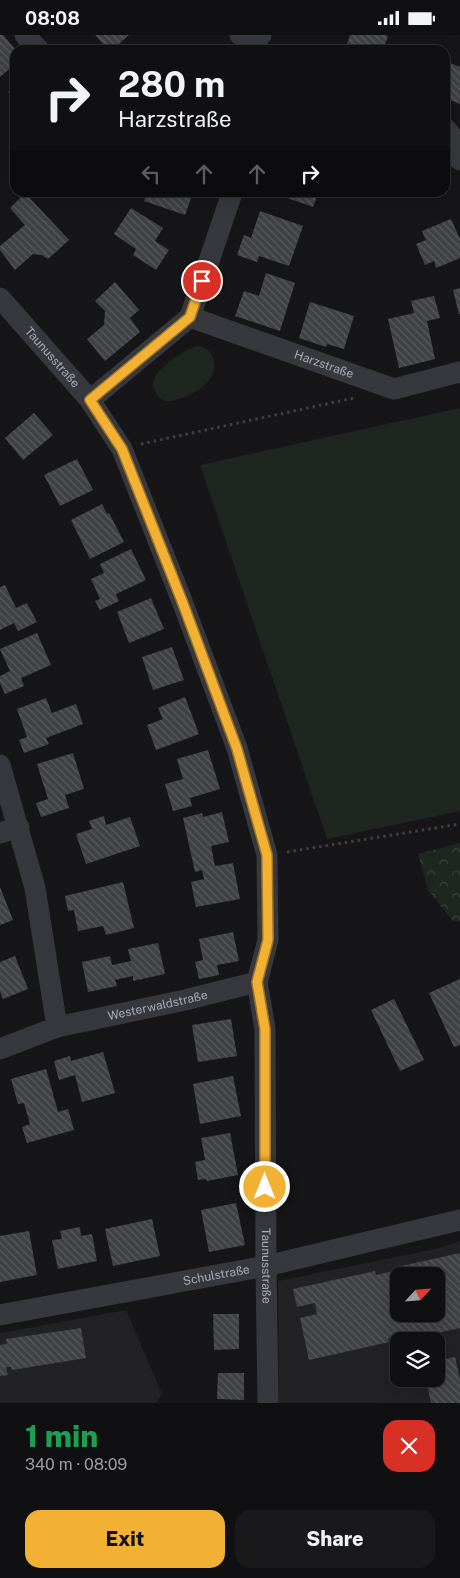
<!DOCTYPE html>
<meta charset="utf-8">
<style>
body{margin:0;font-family:"Public Sans",sans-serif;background:#19191b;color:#f1f3f6;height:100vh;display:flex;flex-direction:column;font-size:19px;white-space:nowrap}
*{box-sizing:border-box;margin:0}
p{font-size:16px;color:#9c9d9f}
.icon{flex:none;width:28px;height:28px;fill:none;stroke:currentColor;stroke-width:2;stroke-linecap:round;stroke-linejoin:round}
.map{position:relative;height:1368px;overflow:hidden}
.sheet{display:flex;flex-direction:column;background:#101012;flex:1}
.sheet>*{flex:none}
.top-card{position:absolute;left:10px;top:10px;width:440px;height:152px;border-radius:15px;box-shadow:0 5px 20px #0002,0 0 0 1px #303032;background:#101012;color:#f1f3f6;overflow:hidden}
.needle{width:32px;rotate:64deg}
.buttons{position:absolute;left:390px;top:1232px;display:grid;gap:10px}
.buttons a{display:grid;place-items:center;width:55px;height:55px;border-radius:10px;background:#101012;box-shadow:0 5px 20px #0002,0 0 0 1px #303032;font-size:25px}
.pin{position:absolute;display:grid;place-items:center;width:42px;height:42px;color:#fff;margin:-21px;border:2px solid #fff;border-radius:50%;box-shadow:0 1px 5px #0007}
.me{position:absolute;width:55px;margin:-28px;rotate:0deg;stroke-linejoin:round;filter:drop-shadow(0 0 4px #0008)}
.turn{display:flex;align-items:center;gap:18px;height:105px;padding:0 25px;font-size:22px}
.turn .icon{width:65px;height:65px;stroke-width:2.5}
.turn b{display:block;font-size:35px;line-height:42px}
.lanes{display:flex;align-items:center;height:48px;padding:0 25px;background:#0003;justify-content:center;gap:25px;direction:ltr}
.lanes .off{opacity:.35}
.round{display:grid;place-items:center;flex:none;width:52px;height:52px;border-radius:15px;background:#19191b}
.headline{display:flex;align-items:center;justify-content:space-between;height:85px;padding:0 25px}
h1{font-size:30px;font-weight:800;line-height:38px;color:#1e9e55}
.cta{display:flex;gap:10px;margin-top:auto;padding:10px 25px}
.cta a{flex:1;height:58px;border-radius:15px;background:#f2b134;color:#111;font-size:20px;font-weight:800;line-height:58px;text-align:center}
.cta a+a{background:#19191b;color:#f1f3f6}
.status{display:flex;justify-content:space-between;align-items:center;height:35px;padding:0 25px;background:#101012;direction:ltr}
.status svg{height:14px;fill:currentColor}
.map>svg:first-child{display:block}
.built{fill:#222225;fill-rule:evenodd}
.green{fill:#1e261f}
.forest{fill:url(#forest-crowns)}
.building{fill:url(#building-back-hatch);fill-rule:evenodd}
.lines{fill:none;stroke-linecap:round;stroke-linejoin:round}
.path{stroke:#3d3f44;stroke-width:3;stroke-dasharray:2.5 4;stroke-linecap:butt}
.minor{stroke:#37383d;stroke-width:21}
.route-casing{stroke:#9d7322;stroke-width:12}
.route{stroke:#f2b134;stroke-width:9}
.labels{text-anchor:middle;stroke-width:5;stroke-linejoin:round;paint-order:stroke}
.street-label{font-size:12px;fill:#a8adb8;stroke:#111113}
</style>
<div class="status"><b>08:08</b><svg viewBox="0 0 49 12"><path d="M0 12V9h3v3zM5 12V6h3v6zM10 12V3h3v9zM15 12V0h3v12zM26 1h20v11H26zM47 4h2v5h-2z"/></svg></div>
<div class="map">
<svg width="460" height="1368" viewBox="0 0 460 1368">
<defs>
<pattern id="forest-crowns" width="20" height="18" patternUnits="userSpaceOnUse" patternTransform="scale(1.25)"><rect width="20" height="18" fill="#1e261f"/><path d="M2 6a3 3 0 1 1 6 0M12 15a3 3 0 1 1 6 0" fill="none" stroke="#3c433d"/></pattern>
<pattern id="building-back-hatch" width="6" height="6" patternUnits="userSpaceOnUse" patternTransform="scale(1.25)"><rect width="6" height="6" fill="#404145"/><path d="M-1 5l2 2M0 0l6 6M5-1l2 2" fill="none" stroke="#595a5e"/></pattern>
</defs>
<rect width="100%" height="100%" fill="#161618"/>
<path class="built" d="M460 1206V1368H279L278 1246 435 1214ZM399 1241H436V1279H399ZM399 1306H436V1344H399Z
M126 1275 162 1359 156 1368H0V1298Z"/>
<path class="green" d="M197 311C204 312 209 314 212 321 223 346 191 362 171 366 166 367 161 365 158 361 152 355 152 347 156 340 161 331 187 313 197 311Z
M460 373V776L327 804 200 430Z"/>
<path class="forest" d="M460 808V887L452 885 428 855 418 819Z"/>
<path class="building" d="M0 0H3L15 14V29L0 42Z
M95 0H129L112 15H108Z
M350 0H385L388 1 383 15H345Z
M134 9 151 15H131Z
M445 26 460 32V69L445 63Z
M15 50V64L8 57Z
M25 158 69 205 48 224 42 220 33 219 15 235 0 215V211L25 190 10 173Z
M147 158H193L185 180 144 166Z
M280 158H318L313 172 279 160Z
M131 173 163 193 155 206 169 215 156 235 133 220 136 214 114 199Z
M260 176 303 191 289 231 259 221 257 227 237 220 244 200 251 203Z
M451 184 460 204V223L436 233 434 226 425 230 416 209 426 205 422 196Z
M266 238 295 248 280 296 235 281 244 256 259 261Z
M115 247 139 275 130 283 140 297 105 326 87 304 104 290 105 276 95 266Z
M460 253V279H459L453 255Z
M434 261 440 283 427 286 435 324 399 333 388 284 414 278 411 266Z
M310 267 354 281 344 314 327 309 326 312 299 303Z
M34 378 53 400 23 425 5 403Z
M77 424 93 455 60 471 44 440Z
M102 469 107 479 109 478 124 507 90 524 71 485Z
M131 514 146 545 116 559 119 566 100 575 95 566 100 564 91 544 104 538 100 529Z
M5 550 16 573 27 568 37 587 18 596 14 588 0 595V552Z
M151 563 164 594 129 608 117 577Z
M37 598 51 630 21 643 24 651 5 659 0 648V641L10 636 0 614Z
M172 612 184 645 153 655 142 622Z
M185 662 199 699 156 715 147 690 163 684 158 673Z
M46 663 52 678 76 669 83 689 46 703 49 709 24 718 19 705 27 702 17 674Z
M208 715 220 754 190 763 192 771 173 776 165 749 183 744 177 724Z
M73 718 84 754 65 760 69 773 41 782 36 768 48 764 37 729Z
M222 777 229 807 211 811 215 831 233 828 240 864 196 872 191 847 204 844 202 835 195 837 183 783 202 778 203 782Z
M104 781 106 790 130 782 140 811 86 829 76 799 92 794 89 786Z
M123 847 134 893 106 900 103 891 78 896 74 875 68 876 65 861Z
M0 852 13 885 0 890Z
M233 897 239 926 217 930 219 940 199 944 195 927 203 925 199 904Z
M158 908 165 939 133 946V941L115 945 117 951 88 957 82 927 110 921 112 930 131 926 128 914Z
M15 921 28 954 3 964 0 957V927Z
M460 944V1010L454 1012 429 958Z
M394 964 424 1025 400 1036 371 975Z
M231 984 237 1021 198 1027 192 990Z
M103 1017 115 1058 82 1067 75 1040 59 1045 54 1026 70 1021 71 1026Z
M46 1034 58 1077 68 1074 74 1095 27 1108 22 1092 30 1089 24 1068 18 1069 11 1044Z
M233 1041 241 1081 200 1089 193 1049Z
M230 1098 238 1140 207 1146 206 1144 198 1145 195 1127 205 1125 201 1103Z
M236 1168 245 1210 209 1217 201 1175Z
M152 1184 160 1221 113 1231 105 1194Z
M80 1192 81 1201 92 1199 97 1226 58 1234 52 1205 62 1204 60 1196Z
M29 1196 37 1240 0 1247V1201Z
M460 1218V1293L414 1303 413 1298 388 1303 389 1307 309 1325 300 1283 317 1279 315 1268 297 1272 293 1254 375 1236 376 1240 398 1235 397 1232ZM399 1241H436V1279H399Z
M213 1279H239V1314L214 1315Z
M81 1293 86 1323 12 1335 11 1332H6L8 1340 0 1341V1310L7 1309 6 1304Z
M455 1322 460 1345V1368H431L426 1344H436V1326Z
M218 1338H244V1365L217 1364Z"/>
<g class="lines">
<path class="path" d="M141 409 354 363
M287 817 460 789"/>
<g class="minor">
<path d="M25 0 39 15"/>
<path d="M240 0 250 3 261 0"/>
<path d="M445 93 451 100 460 125"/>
<path id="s1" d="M0 263 90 365 122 414 182 566 237 713 267 820 268 905 257 947 265 994 266 1231 268 1368"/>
<path id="s2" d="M190 282 394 354 460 337"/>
<path d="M90 365 190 282 232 158"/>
<path d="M0 730 35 853 57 992"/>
<path d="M0 798 19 792"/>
<path id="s3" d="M0 1014 57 992 185 965 257 947"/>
<path id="s4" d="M0 1280 266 1231 460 1185"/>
</g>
</g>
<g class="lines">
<defs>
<path id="route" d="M202 246 190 282 90 365 122 414 182 566 237 714 267 820 268 905 257 947 265 994V1152"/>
</defs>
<use href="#route" class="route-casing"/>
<use href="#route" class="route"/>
</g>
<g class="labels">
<g class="street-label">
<text dy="4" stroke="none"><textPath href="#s1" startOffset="79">Taunusstraße</textPath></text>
<text dy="4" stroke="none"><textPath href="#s2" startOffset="142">Harzstraße</textPath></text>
<text dy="4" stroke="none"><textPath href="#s3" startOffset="164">Westerwaldstraße</textPath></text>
<text dy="4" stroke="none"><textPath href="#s1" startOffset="1039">Taunusstraße</textPath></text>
<text dy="4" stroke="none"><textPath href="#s4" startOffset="220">Schulstraße</textPath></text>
</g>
</g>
</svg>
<div class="buttons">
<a><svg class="needle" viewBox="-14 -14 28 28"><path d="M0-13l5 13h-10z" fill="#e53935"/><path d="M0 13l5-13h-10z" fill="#9c9d9f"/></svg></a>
<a><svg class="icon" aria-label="layers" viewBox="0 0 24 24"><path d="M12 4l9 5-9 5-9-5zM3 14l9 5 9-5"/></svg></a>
</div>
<div class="pin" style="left:202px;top:246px;background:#d93025"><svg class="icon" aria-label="arrive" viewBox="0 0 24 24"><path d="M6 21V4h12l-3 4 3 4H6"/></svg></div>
<svg class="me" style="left:265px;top:1152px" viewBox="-20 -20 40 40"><circle r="17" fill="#f2b134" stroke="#fff" stroke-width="3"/><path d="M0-11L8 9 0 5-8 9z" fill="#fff"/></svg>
<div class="top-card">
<div class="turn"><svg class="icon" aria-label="right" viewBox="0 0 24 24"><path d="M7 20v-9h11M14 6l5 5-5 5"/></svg><div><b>280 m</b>Harzstraße</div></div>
<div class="lanes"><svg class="icon off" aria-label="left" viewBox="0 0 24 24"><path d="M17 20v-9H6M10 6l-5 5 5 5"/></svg><svg class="icon off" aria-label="ahead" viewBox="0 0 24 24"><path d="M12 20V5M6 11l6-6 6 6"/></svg><svg class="icon off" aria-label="ahead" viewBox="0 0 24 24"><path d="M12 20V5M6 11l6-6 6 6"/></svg><svg class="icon" aria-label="right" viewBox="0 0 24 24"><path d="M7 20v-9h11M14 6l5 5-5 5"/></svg></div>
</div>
</div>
<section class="sheet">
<div class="headline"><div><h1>1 min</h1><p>340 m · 08:09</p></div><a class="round" style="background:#d93025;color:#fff"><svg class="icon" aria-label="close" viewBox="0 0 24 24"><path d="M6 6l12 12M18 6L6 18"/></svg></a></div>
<div class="cta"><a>Exit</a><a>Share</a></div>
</section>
